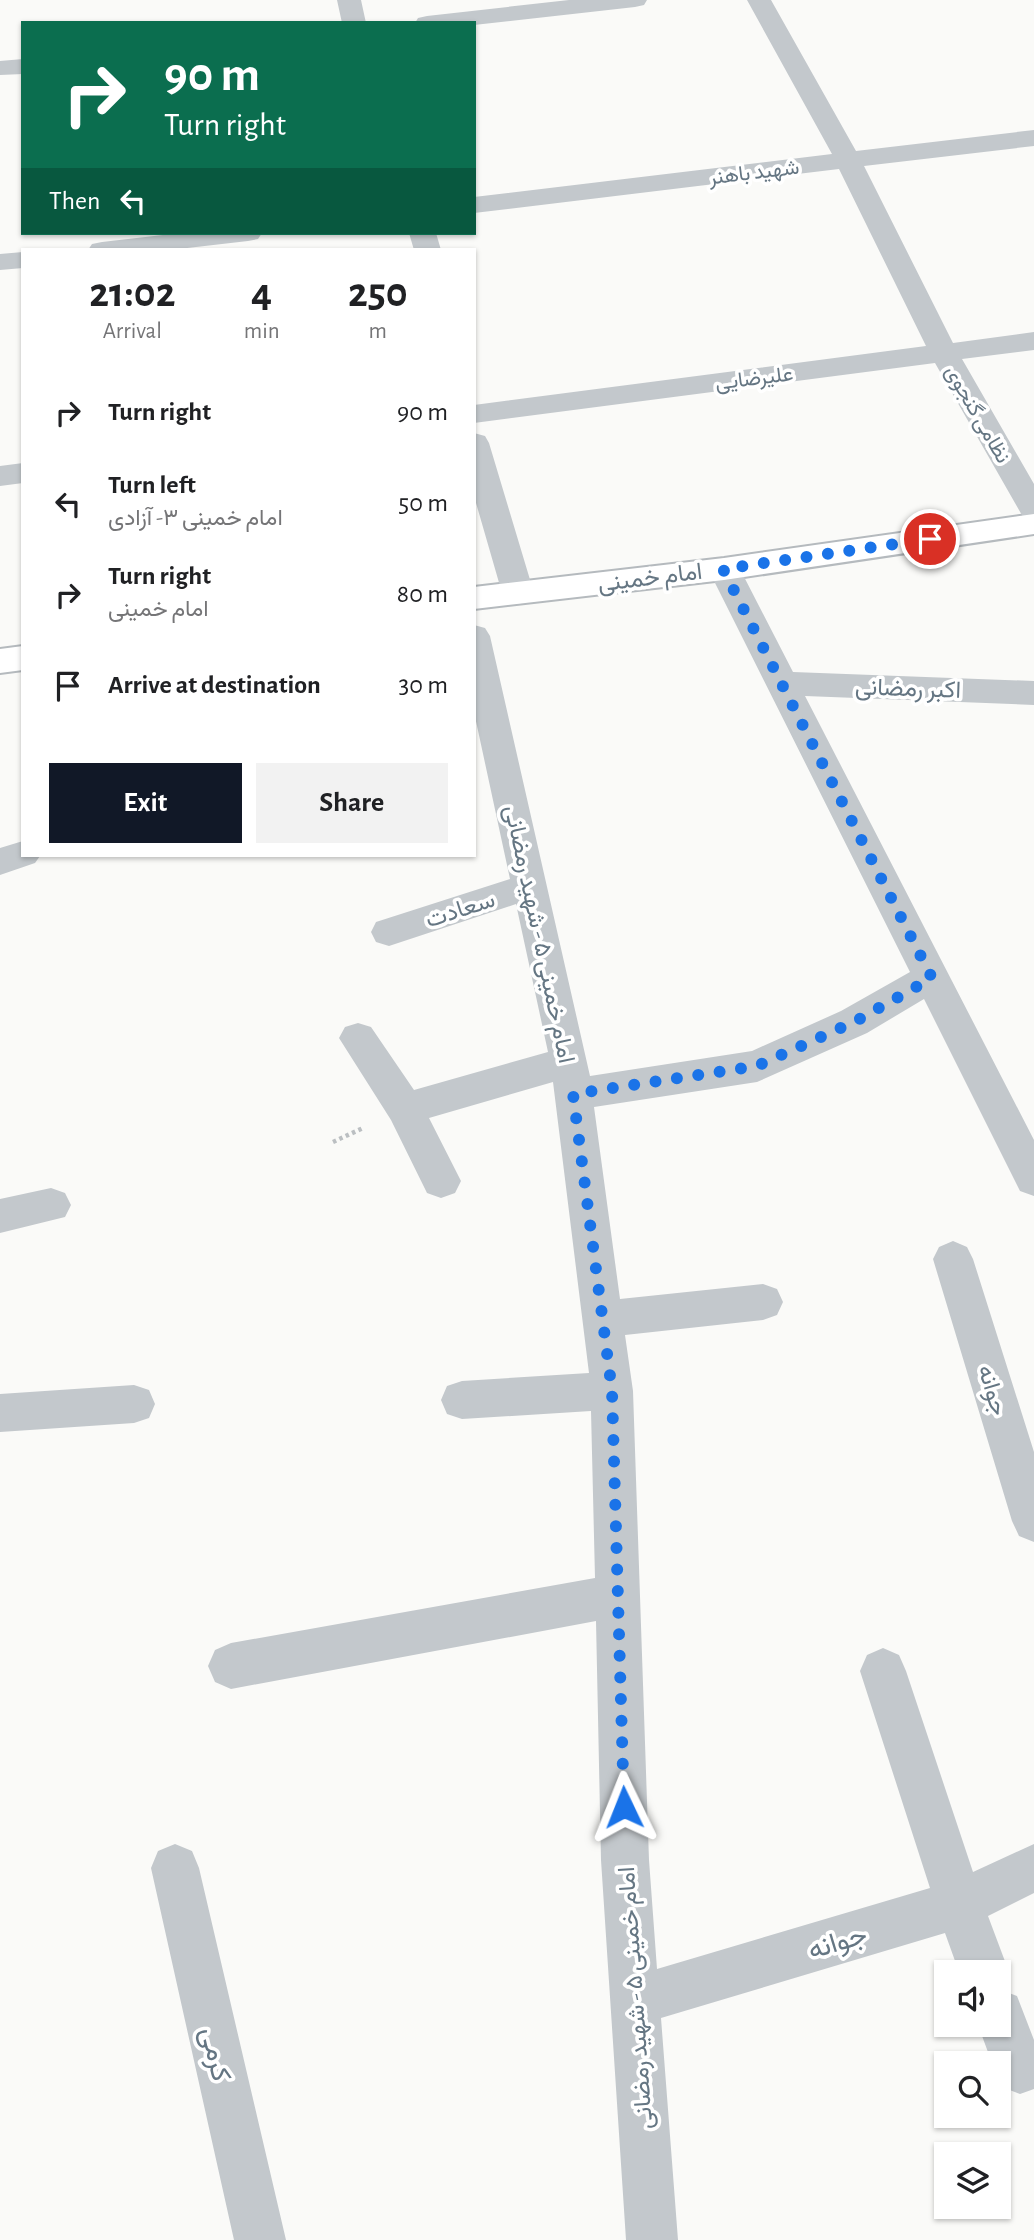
<!DOCTYPE html>
<meta charset="utf-8">
<style>
body{margin:0;font-family:"Alegreya Sans",Vazirmatn,sans-serif;background:#f2f2f2;color:#202124;height:100vh;display:flex;flex-direction:column;font-size:26px;white-space:nowrap}
*{box-sizing:border-box;margin:0}
p{font-size:23px;color:#757577}
.icon{flex:none;width:38px;height:38px;fill:none;stroke:currentColor;stroke-width:2;stroke-linecap:round;stroke-linejoin:round}
.map{position:relative;flex:1;overflow:hidden}
.drawer{position:absolute;left:21px;top:248px;width:455px;height:609px;display:flex;flex-direction:column;background:#fff;border-radius:0px;box-shadow:0 2px 5px #0004}
.drawer>*{flex:none}
.hud{position:absolute;left:21px;top:21px;width:455px;height:214px;border-radius:0px;box-shadow:0 2px 5px #0004;background:#0b6e4f;color:#fff;overflow:hidden}
.tools{position:absolute;left:934px;top:1960px;display:grid;gap:14px}
.tools a{display:grid;place-items:center;width:77px;height:77px;border-radius:0px;background:#fff;box-shadow:0 2px 5px #0004;font-size:35px}
.pin{position:absolute;display:grid;place-items:center;width:60px;height:60px;color:#fff;margin:-30px;border:4px solid #fff;border-radius:50%;box-shadow:0 2px 7px #0007}
.me{position:absolute;width:77px;margin:-38px;rotate:358deg;stroke-linejoin:round;filter:drop-shadow(0 0 5px #0008)}
.turn{display:flex;align-items:center;gap:24px;height:147px;padding:0 28px;font-size:32px}
.turn .icon{width:91px;height:91px;stroke-width:2.5}
.turn b{display:block;font-size:49px;line-height:60px}
.then{display:flex;align-items:center;height:66px;padding:0 28px;background:#0003;gap:14px;font-size:26px}
.eta{display:flex;justify-content:space-evenly;align-items:center;height:119px;text-align:center}
.eta b{font-size:42px;font-weight:700;line-height:49px}
.action{display:flex;gap:14px;margin-top:auto;padding:14px 28px}
.action a{flex:1;height:80px;border-radius:0px;background:#111827;color:#fff;font-size:28px;font-weight:700;line-height:80px;text-align:center}
.action a+a{background:#f2f2f2;color:#202124}
ul{padding:0;list-style:none}
li{display:flex;align-items:center;gap:21px;height:91px;padding:0 28px}
li div{flex:1}
li b{display:block;font-size:26px}
li em{font-style:normal}
.map>svg:first-child{display:block}
.lines{fill:none;stroke-linecap:round;stroke-linejoin:round}
.major-casing{stroke:#b5babe;stroke-width:4}
.path{stroke:#bbbfc2;stroke-width:4.5;stroke-dasharray:3.5 3.5;stroke-linecap:butt}
.minor{fill:#c3c8cc;fill-rule:evenodd}
.major{fill:#fff;fill-rule:evenodd}
.route{stroke:#1a73e8;stroke-width:12;stroke-dasharray:0 21.6}
.labels{text-anchor:middle;stroke-width:7;stroke-linejoin:round;paint-order:stroke}
.far-street-label{font-size:21px;fill:#657683;stroke:#fff}
.street-label{font-size:24px;fill:#657683;stroke:#fff}
.near-street-label{font-size:28px;fill:#657683;stroke:#fff}
</style>
<div class="map">
<svg width="1034" height="2240" viewBox="0 0 1034 2240">
<rect width="100%" height="100%" fill="#fafaf8"/>
<g class="lines">
<defs>
<path id="major" d="M1034 514V534L724 580 474 609V587L724 558Z
M23 646V670L0 673V649Z"/>
</defs>
<use href="#major" class="major-casing"/>
<path class="path" d="M333 1142 363 1128"/>
<path class="minor" d="M337 0H361L366 23H342Z
M569 0H647L644 5 635 7 474 25V23H415L418 18 427 16Z
M747 0H771L856 151 1034 130V146L864 166 953 343 1034 332V350L962 359 1034 484V520L1023 517 935 363 474 423V405L926 346 839 169 474 213V197L832 154Z
M23 59V74L0 75V61Z
M180 233H262L258 239 248 241 170 250H88L92 244 102 242Z
M409 233H436L441 250H414Z
M23 252V268L0 270V254Z
M474 433 485 436 489 443 534 593 529 601 518 604 507 601 502 593 474 496Z
M23 463V483L0 486V466Z
M724 558 735 561 740 569 793 672 1034 681V705L805 696 1034 1140V1196L1020 1191 924 999 867 1033 757 1082 594 1107 620 1299 763 1284 777 1289 783 1302 777 1315 763 1320 625 1335 633 1391 649 1860 657 1969 930 1888 860 1671 867 1655 883 1648 899 1655 906 1671 973 1872 1034 1844V1893L988 1916 1009 1972 1001 1990 1017 1996 1034 2040V2089L1020 2094 1002 2087 999 2063H992L978 2025H999V1972H959L945 1933 661 2018 678 2240H626L601 1860 596 1621 231 1689 215 1682 208 1666 215 1650 231 1643 595 1578 591 1411 462 1419 447 1414 441 1400 447 1386 462 1381 589 1373 553 1082 429 1118 461 1181 455 1193 441 1198 427 1193 391 1120 339 1038 345 1027 358 1023 371 1027 414 1090 548 1052 516 904 389 946 376 942 371 932 376 922 510 879 474 712V625L485 628 490 636 590 1076 752 1051 841 1011 910 972 708 569 713 561Z
M23 841V856H40L35 863 0 875V848Z
M51 1188 65 1193 71 1205 65 1217 0 1233V1199Z
M953 1241 967 1247 973 1259 1034 1452V1542L1019 1536 1012 1521 933 1259 939 1247Z
M134 1385 149 1390 155 1404 149 1418 134 1423 0 1432V1394Z
M175 1844 192 1851 199 1868 286 2240H234L151 1868 158 1851Z"/>
<use href="#major" class="major"/>
</g>
<g class="lines">
<path class="route" d="M624 1807 612 1391 573 1094 757 1066 854 1022 932 978 723 569 930 539"/>
</g>
<g class="labels">
<g class="far-street-label">
<text transform="translate(754 172) rotate(-7)" y="7">شهید باهنر</text>
<text transform="translate(754 378) rotate(-7)" y="7">علیرضایی</text>
<text transform="translate(978 414) rotate(60)" y="7">نظامی گنجوی</text>
</g>
<g class="street-label">
<text transform="translate(650 577) rotate(-7)" y="8">امام خمینی</text>
<text transform="translate(908 688) rotate(2)" y="8">اکبر رمضانی</text>
<text transform="translate(460 909) rotate(-18)" y="8">سعادت</text>
<text transform="translate(540 934) rotate(78)" y="8">امام خمینی ۵ - شهید رمضانی</text>
<text transform="translate(993 1390) rotate(73)" y="8">جوانه</text>
<text transform="translate(635 1998) rotate(-94)" y="8">امام خمینی ۵ - شهید رمضانی</text>
</g>
<g class="near-street-label">
<text transform="translate(837 1941) rotate(-17)" y="10">جوانه</text>
<text transform="translate(217 2054) rotate(77)" y="10">کرمی</text>
</g>
</g>
</svg>
<div class="tools">
<a><svg class="icon" aria-label="sound" viewBox="0 0 24 24"><path d="M4 9h4l5-4v14l-5-4H4zM17 9q2 3 0 6"/></svg></a>
<a><svg class="icon" aria-label="search" viewBox="0 0 24 24"><circle cx="10" cy="10" r="6"/><path d="M15 15l6 6"/></svg></a>
<a><svg class="icon" aria-label="layers" viewBox="0 0 24 24"><path d="M12 4l9 5-9 5-9-5zM3 14l9 5 9-5"/></svg></a>
</div>
<div class="pin" style="left:930px;top:539px;background:#d93025"><svg class="icon" aria-label="arrive" viewBox="0 0 24 24"><path d="M6 21V4h12l-3 4 3 4H6"/></svg></div>
<svg class="me" style="left:624px;top:1807px" viewBox="-20 -20 40 40"><path d="M0-17L14 15 0 8-14 15z" fill="#1a73e8" stroke="#fff" stroke-width="4"/></svg>
<div class="hud">
<div class="turn"><svg class="icon" aria-label="right" viewBox="0 0 24 24"><path d="M7 20v-9h11M14 6l5 5-5 5"/></svg><div><b>90 m</b>Turn right</div></div>
<div class="then">Then<svg class="icon" aria-label="left" viewBox="0 0 24 24"><path d="M17 20v-9H6M10 6l-5 5 5 5"/></svg></div>
</div>
<section class="drawer">
<div class="eta">
<div><b>21:02</b><p>Arrival</p></div>
<div><b>4</b><p>min</p></div>
<div><b>250</b><p>m</p></div>
</div>
<ul>
<li><svg class="icon" aria-label="right" viewBox="0 0 24 24"><path d="M7 20v-9h11M14 6l5 5-5 5"/></svg><div><b>Turn right</b></div><em>90 m</em></li>
<li><svg class="icon" aria-label="left" viewBox="0 0 24 24"><path d="M17 20v-9H6M10 6l-5 5 5 5"/></svg><div><b>Turn left</b><p>امام خمینی ۳- آزادی</p></div><em>50 m</em></li>
<li><svg class="icon" aria-label="right" viewBox="0 0 24 24"><path d="M7 20v-9h11M14 6l5 5-5 5"/></svg><div><b>Turn right</b><p>امام خمینی</p></div><em>80 m</em></li>
<li><svg class="icon" aria-label="arrive" viewBox="0 0 24 24"><path d="M6 21V4h12l-3 4 3 4H6"/></svg><div><b>Arrive at destination</b></div><em>30 m</em></li>
</ul>
<div class="action"><a>Exit</a><a>Share</a></div>
</section>
</div>
